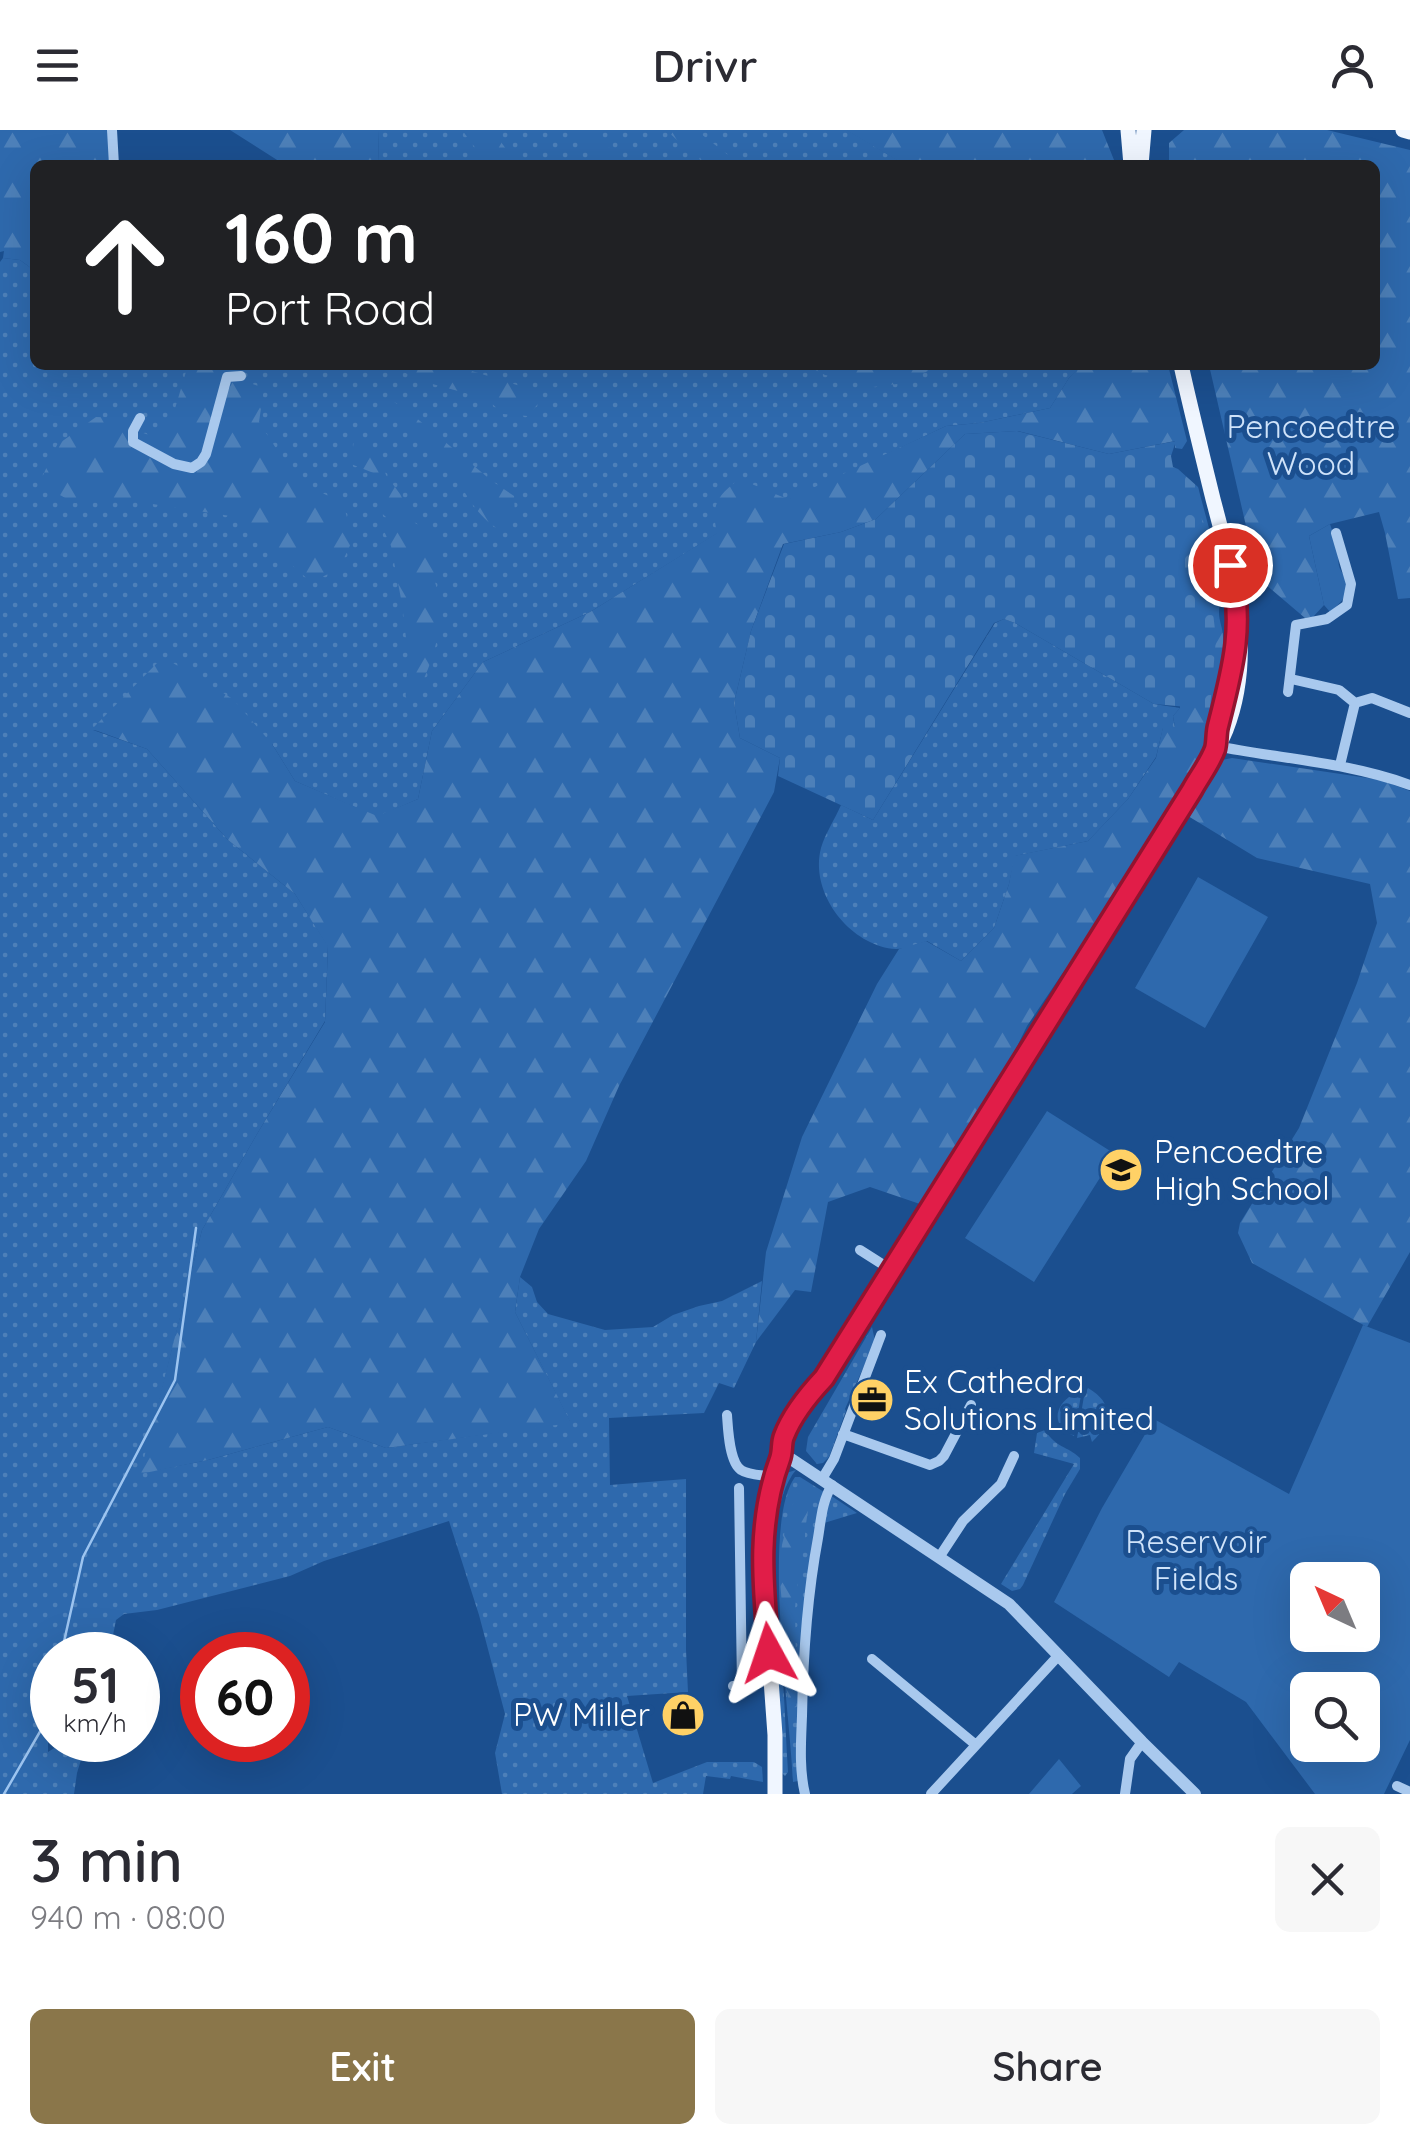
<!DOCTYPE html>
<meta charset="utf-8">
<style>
body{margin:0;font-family:Quicksand,sans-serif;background:#f7f7f7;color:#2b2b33;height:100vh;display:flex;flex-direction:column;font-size:38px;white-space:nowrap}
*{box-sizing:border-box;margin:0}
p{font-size:32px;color:#7c7c81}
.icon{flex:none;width:55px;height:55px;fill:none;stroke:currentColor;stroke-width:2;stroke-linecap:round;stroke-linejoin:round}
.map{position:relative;height:1664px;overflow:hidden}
.drawer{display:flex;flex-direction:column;background:#fff;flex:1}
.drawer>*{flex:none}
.top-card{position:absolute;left:30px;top:30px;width:1350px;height:210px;border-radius:15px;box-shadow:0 10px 40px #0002;background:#202124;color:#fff;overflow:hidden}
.needle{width:65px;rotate:316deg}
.fabs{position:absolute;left:1290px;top:1432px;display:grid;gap:20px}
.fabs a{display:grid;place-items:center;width:90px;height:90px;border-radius:15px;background:#fff;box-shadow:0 10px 40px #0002;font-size:50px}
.speed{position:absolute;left:30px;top:1502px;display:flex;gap:20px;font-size:50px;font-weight:700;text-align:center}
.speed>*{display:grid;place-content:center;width:130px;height:130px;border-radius:50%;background:#fff;box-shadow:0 10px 40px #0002;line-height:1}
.speed small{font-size:25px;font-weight:400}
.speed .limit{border:15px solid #d22;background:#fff;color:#111}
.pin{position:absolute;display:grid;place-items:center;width:85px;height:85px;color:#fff;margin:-42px;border:5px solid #fff;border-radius:50%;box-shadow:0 2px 10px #0007}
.me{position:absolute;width:110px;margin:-55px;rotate:355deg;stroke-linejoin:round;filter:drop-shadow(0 0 8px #0008)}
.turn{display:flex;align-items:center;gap:35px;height:210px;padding:0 30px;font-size:45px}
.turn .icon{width:130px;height:130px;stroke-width:2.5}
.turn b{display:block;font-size:70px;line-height:85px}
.round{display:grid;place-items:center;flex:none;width:105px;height:105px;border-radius:15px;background:#f7f7f7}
.head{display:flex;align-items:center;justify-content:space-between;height:170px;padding:0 30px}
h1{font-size:60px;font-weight:600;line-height:75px}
.cta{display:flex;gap:20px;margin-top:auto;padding:20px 30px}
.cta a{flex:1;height:115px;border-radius:15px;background:#8a764a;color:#fff;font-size:40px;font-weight:600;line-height:115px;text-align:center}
.cta a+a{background:#f7f7f7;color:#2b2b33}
header{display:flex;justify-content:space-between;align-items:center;height:130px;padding:0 30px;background:#fff;font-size:45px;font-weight:600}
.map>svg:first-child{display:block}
.grass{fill:url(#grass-dots)}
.forest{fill:url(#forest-firs)}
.cemetery{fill:url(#cemetery-stones)}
.park{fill:#2e69ad;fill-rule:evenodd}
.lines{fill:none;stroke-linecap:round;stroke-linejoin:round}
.stream{stroke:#9cc4f0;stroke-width:2.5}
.minor{stroke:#a9c9ee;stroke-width:10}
.tertiary{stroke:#a9c9ee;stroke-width:12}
.primary{stroke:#f0f6ff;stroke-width:15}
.route-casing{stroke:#92132f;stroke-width:25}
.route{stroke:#e11d48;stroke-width:18}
.labels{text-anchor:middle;stroke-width:10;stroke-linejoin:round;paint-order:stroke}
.park-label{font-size:32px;fill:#cfe3fa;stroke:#1b4f8f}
.poi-label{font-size:32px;fill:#fff;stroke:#1b4f8f;text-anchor:start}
</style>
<header><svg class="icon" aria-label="menu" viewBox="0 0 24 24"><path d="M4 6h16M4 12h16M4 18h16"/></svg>Drivr<svg class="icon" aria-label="person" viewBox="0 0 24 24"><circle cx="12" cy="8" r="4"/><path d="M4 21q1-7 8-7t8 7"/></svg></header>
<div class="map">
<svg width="1410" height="1664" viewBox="0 0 1410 1664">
<defs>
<pattern id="grass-dots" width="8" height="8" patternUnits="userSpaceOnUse" patternTransform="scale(2.5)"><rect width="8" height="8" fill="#2e69ad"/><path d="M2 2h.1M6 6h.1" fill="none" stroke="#4d80b9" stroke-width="1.8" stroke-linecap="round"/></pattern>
<pattern id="forest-firs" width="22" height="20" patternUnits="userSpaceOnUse" patternTransform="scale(2.5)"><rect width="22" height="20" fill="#2e69ad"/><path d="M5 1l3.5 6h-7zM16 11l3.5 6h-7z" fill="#4d80b9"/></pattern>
<pattern id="cemetery-stones" width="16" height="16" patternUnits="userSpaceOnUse" patternTransform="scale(2.5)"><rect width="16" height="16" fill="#2e69ad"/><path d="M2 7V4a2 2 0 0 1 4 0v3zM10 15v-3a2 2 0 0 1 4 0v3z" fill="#4d80b9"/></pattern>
</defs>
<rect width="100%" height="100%" fill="#1b4f8f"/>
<path class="grass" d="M379 0H847L906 35H378Z
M3 128 20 130 35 141V235H1078L1080 238 1069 248 1050 278 979 293 946 296 816 358 734 393 590 482 483 532 432 601 418 669 377 687 295 651 272 614 93 600 147 619 228 710 295 764 328 816 325 891 257 1004 202 1100 141 1343 208 1330 328 1297 386 1318 570 1292 515 1182 520 1147 532 1157 537 1172 548 1184 605 1200 653 1197 673 1185 699 1176 722 1171 762 1151 756 1212 734 1258 719 1253 704 1283 609 1288 610 1355 686 1349V1520L688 1562 627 1566 653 1653 707 1632H754L762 1637 763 1652 731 1646 730 1649 706 1646 703 1664H502L495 1623 505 1584 479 1485 449 1391 324 1431 290 1446 157 1480 124 1484 116 1490 109 1525H52V1552L48 1559V1622L67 1610H87L77 1643 74 1664H0V132Z
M1004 489 1015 493 1154 574 1180 578 1173 586 1175 598H1163L1156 627 1128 669 1088 711 1015 726 1009 754 994 798 961 831 927 811C917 814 906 819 896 819 851 816 809 764 821 718 825 704 835 689 841 675L873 690 995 493Z
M872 1197 875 1211 845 1279 846 1281 829 1327 823 1333 817 1334 806 1321 808 1307Z
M1088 1258C1114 1273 1112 1293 1092 1312L1090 1305 1077 1308 1084 1266Z
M1072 1265H1081L1074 1306C1052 1297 1053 1277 1072 1265Z
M1045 1300C1057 1319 1066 1315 1080 1328V1339L1065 1364 1023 1455 1020 1459 1012 1461 1001 1454 1074 1334 1034 1323 1037 1303Z
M796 1340C761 1381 779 1497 783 1550 785 1581 786 1612 788 1642L785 1646 781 1642C778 1601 776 1560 773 1519 770 1463 761 1396 786 1343Z
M795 1347H800L824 1362 809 1439 798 1651 793 1652C791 1588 761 1393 795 1347Z
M830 1365 857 1383 824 1393Z"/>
<path class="forest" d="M0 0H108L112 35H35V141L20 130 3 128 4 121 0 122Z
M230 0H379L378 35H285Z
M462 0H492L518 35H488Z
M566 0H595L623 35H607Z
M666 0H696L741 35H709L696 27Z
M846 0H1102L1116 35H905Z
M1184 0H1327L1410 20V468L1398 469 1385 403 1379 382 1330 394 1309 406 1324 475 1313 487 1305 488 1258 448 1209 235H1375V35H1169V13Z
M188 235H239L236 248 264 258 259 292 279 323 314 359 343 373 353 409 339 439 311 452 237 387 133 371 75 373 39 354 57 315 96 287 125 288 126 297 149 305 171 292Z
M387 235H447L462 238 533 260 541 270 528 286 503 284 487 269 418 250 397 238Z
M796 235H939L905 253 873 257 851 250 825 245 810 237Z
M1078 235H1168L1187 311 1182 319 1175 318V311L1109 324 1018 301 965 304 876 389 841 402 783 414 751 501 734 573 740 608 780 628 774 662 619 956 586 1031 539 1099 520 1147 515 1182 571 1293 386 1318 328 1297 208 1330 140 1344 202 1100 257 1004 325 892 328 817 295 764 228 710 147 619 92 599 163 527 233 569 272 614 295 651 377 686 418 669 432 601 483 532 590 482 717 403C711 376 716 367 738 350 757 354 771 364 789 369L946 296 979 293 1050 278 1069 248 1079 238Z
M387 269 402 276 492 351 514 366 515 385 504 402C471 386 465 355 442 330 425 312 406 296 390 278Z
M354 309 364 312 382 333 386 345 400 364 415 393 439 406V445L435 452C437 460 441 468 441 476 442 504 426 559 405 576L408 525 402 474 391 416 383 399 386 387 378 380 383 353 376 344 351 334Z
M1198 357 1221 443C1222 456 1219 469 1219 483 1219 491 1223 499 1223 507 1226 534 1219 561 1213 587L1216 589 1209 612 1197 636 1090 809 1062 844 1027 896 1000 951 920 1074 870 1057 828 1072 811 1162 795 1160 756 1212 766 1122 802 1007 877 854 899 819 926 811 961 831 994 798 1009 754 1014 726 1088 711 1128 669 1156 628 1163 597H1175L1173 586 1180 578 1172 373Z
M1232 628 1381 650 1410 661V1122L1367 1197 1252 1133 1238 1103 1240 1093 1299 998 1357 853 1377 793 1370 754 1257 728 1188 686 1222 630Z
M806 1360 810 1366 805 1401V1416L800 1427 795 1478 796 1534 800 1559 796 1576 790 1580 785 1550 788 1545 780 1451C785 1439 780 1428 782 1415 783 1410 785 1406 784 1401 792 1386 789 1367 806 1360Z"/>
<path class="cemetery" d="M1017 301 1109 324 1176 311 1171 326 1173 337 1178 339 1198 357 1216 508 1210 579 1154 574 1015 493 1004 489 994 493 873 690 778 646 780 628 740 608 734 573 751 501 784 414 841 402 876 389 965 304Z"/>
<path class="park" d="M1330 394 1340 424C1336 433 1340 442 1347 448 1349 467 1343 470 1330 482L1324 475 1309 406Z
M1198 747 1268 787 1205 898 1135 858Z
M1047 981 1115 1024 1034 1152 965 1108Z
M1363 1195 1410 1213V1610L1384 1664H1315L1246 1572 1179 1532 1169 1547 1054 1472 1102 1378 1154 1289 1289 1364ZM1362 1450V1505H1308V1450ZM1362 1560V1615H1308V1560Z
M1059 1629 1081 1656 1072 1664H1029Z"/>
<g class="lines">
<path class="stream" d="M61 1525 83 1427 175 1250 196 1098
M4 1664 45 1593 52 1561"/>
<path class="minor" d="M112 0 114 35
M140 288 133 301V312L174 334 192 338 201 332 206 324 227 247 241 246
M1291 549 1339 560 1355 573 1340 635
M1288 562 1296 495 1327 489 1347 475 1351 454 1336 403
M1355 573 1372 568 1410 583
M1216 616C1281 629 1347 632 1410 655
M860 1120 893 1141
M727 1285C728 1298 729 1332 741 1340 748 1345 763 1345 773 1347
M843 1304 930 1335 939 1331 944 1326 971 1275
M822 1349 834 1329 881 1205
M739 1358 742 1555
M940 1426 963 1391 1001 1354 1014 1326
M872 1529 976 1615
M733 1556 754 1554
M1397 1656 1410 1662
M805 1664C799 1639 801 1612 802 1586 803 1526 807 1467 818 1408 821 1390 822 1371 832 1355
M931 1664 1059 1525
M1125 1664 1130 1629 1142 1612"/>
<path class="tertiary" d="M782 1323 1009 1474 1142 1612 1195 1664"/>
<path class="primary" d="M1128 0 1131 35
M1403 0 1410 2
M1141 35 1144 0
M775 1664V1605L763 1439 766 1379 771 1353 782 1323 783 1309 805 1271 825 1248 1191 659C1203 641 1218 620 1226 600 1256 523 1233 445 1213 369 1202 324 1191 280 1181 235"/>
</g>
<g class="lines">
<defs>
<path id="route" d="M769 1523C763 1455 756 1394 780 1329 783 1321 781 1313 784 1306 792 1285 809 1264 824 1248L1192 660C1199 647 1210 633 1215 619 1217 612 1216 603 1218 596 1233 538 1245 494 1230 435"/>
</defs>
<use href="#route" class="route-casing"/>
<use href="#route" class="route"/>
</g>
<defs>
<symbol id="school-disc" viewBox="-11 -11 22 22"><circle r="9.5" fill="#ffd166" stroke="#1b4f8f"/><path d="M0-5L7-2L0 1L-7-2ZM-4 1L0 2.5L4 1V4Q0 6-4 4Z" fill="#111"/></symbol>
<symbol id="office-disc" viewBox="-11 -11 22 22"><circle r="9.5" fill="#ffd166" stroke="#1b4f8f"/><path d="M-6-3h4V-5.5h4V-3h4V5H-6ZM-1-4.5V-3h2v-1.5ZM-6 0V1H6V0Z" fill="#111"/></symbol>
<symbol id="shop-disc" viewBox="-11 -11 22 22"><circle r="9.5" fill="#ffd166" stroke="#1b4f8f"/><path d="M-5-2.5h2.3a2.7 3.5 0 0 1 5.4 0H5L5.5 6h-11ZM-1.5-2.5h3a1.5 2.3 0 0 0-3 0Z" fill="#111"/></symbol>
</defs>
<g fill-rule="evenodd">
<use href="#school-disc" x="1096" y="1015" width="50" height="50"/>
<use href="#office-disc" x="847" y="1245" width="50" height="50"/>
<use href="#shop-disc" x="658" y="1560" width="50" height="50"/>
</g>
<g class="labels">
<g class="park-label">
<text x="1311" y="308">Pencoedtre<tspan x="1311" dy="37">Wood</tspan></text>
<text x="1196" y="1423">Reservoir<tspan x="1196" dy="37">Fields</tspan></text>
</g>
<g class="poi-label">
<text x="1154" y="1033">Pencoedtre<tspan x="1154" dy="37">High School</tspan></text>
<text x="904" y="1263">Ex Cathedra<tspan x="904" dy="37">Solutions Limited</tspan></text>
<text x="650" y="1596" text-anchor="end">PW Miller</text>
</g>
</g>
</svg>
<div class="fabs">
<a><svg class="needle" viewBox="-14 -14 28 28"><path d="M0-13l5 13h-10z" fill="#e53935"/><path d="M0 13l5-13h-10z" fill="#7c7c81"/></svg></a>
<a><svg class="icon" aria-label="search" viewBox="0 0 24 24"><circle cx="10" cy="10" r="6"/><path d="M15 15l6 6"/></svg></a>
</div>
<div class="speed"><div>51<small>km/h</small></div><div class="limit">60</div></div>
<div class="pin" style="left:1230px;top:435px;background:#d93025"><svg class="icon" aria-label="arrive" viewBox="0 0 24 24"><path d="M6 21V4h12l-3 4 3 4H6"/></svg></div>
<svg class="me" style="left:769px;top:1523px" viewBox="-20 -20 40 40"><path d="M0-17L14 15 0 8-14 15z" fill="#e11d48" stroke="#fff" stroke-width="4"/></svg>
<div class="top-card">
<div class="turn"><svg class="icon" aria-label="ahead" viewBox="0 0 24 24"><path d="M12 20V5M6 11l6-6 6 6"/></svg><div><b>160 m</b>Port Road</div></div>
</div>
</div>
<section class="drawer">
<div class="head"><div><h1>3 min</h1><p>940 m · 08:00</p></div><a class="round"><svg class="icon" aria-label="close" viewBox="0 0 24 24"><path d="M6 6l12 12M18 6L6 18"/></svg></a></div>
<div class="cta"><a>Exit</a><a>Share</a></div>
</section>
